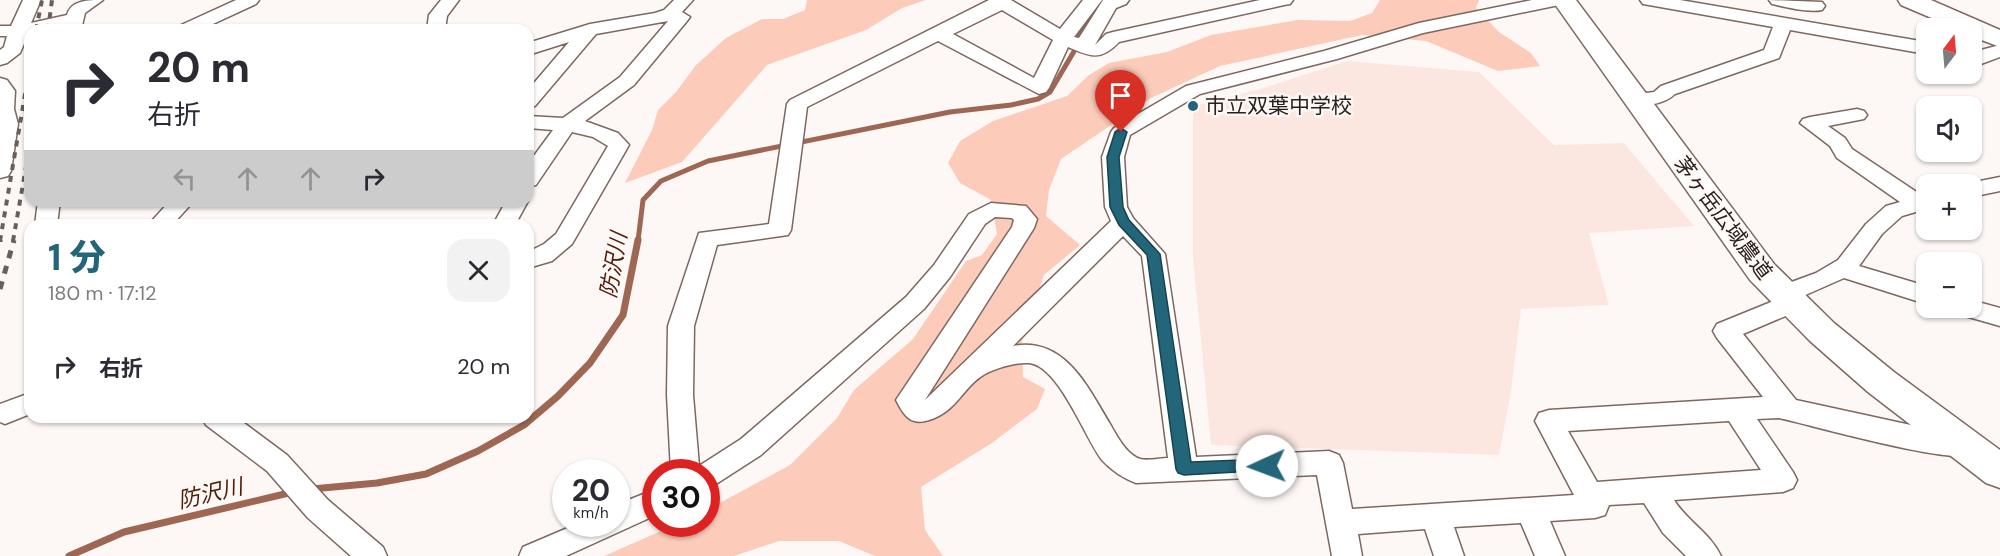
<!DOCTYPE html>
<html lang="ja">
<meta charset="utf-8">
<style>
body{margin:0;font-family:"DM Sans","Noto Sans JP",sans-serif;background:#f2f2f3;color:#2b2b33;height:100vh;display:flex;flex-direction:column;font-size:22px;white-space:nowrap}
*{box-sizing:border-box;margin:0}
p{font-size:20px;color:#7c7c81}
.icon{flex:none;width:33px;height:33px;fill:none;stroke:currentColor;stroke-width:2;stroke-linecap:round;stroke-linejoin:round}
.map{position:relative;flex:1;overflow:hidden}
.side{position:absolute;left:24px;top:219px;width:510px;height:204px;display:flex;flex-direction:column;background:#fff;border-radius:18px;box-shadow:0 2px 4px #0004}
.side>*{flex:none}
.guide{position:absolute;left:24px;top:24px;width:510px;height:183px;border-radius:18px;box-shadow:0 2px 4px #0004;background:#fff;color:#2b2b33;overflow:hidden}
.needle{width:39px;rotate:16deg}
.buttons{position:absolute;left:1916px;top:18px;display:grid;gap:12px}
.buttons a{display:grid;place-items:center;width:66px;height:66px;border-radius:12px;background:#fff;box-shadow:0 2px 4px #0004;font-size:30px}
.speed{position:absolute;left:552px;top:459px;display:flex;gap:12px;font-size:30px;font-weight:700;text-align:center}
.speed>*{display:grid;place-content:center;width:78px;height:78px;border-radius:50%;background:#fff;box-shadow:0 2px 4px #0004;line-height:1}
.speed small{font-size:15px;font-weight:400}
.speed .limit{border:9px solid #d22;background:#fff;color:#111}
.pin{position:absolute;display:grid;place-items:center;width:51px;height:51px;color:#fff;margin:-62px -26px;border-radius:50% 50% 50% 0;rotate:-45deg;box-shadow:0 0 6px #0007}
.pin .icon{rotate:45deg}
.me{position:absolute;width:66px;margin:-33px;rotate:268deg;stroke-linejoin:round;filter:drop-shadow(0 0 4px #0008)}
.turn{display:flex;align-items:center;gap:21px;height:126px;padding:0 24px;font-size:27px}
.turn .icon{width:78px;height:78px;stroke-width:2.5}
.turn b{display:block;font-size:42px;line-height:51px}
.lanes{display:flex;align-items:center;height:57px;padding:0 24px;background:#0003;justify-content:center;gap:30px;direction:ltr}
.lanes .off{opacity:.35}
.round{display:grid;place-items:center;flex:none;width:63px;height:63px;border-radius:18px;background:#f2f2f3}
.headline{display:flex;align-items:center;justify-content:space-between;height:102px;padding:0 24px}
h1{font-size:36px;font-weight:800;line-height:45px;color:#236579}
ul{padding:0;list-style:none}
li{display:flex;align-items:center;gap:18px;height:90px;padding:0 24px}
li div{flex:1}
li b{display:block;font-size:22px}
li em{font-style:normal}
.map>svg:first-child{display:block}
.built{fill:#fbe7e0}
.green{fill:#fccbba}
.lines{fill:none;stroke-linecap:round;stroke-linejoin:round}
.stream-far1{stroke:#9e6753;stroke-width:5}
.stream{stroke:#9e6753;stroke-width:7}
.street-casing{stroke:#7d6860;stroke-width:3}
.secondary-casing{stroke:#7d6860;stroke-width:3}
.highway-casing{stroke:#7d6860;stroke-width:3}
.street{fill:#fff;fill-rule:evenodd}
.secondary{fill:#fff;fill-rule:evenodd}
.highway{fill:#fff;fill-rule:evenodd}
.rail-far1{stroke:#675f5c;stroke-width:4;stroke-dasharray:6 6;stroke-linecap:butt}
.rail{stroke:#675f5c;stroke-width:5;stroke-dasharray:8 8;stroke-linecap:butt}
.route{fill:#236579;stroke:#17424f;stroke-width:1.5}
.poi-dot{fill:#236579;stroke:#fdf8f6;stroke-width:2}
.labels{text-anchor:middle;stroke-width:5;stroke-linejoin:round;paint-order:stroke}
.poi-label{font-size:21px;fill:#29201d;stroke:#fdf8f6;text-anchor:start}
.street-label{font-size:21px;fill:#29201d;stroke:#fdf8f6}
.water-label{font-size:22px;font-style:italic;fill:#4d1d09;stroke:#fdf8f6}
</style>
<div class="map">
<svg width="2000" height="556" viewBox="0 0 2000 556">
<rect width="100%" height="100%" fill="#fdf8f6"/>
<path class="built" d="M1347 61 1479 72 1554 145 1624 143 1694 226 1589 233 1609 305 1521 309 1511 391 1499 455 1211 445 1193 258V106L1257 90Z"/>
<path class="green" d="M807 0H926L902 8 866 30 767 65 682 162 625 183 652 130 658 110 676 92 696 65 726 38 762 19H783L805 10Z
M1380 0H1479L1476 8 1499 32 1531 53 1540 66 1498 71 1426 41 1362 35 1220 66 1151 98 1061 159 1049 190 1046 216 1080 245 1044 275 1022 342 1023 377 1045 389 1037 409 992 443 921 487 925 530 943 556H875L839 541H779L734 556H604L677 524H706L707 510 790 465 837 418 854 390 913 339 966 261 982 255 997 234 991 200 960 183 948 163 960 141 993 121 1067 96 1089 75 1109 63 1167 52 1211 35 1298 20 1350 21 1372 13Z"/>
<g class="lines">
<path class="stream-far1" d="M638 241 643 200 661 181 708 161 950 112 1011 105 1038 99 1050 92 1076 48 1080 34 1092 12 1104 0"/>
<path class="stream" d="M312 489 377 483 426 474 478 451 524 425 558 396 590 363 623 315 638 240
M69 556 124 532 293 492"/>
<defs>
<path id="street" d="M23 0H41L31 23 67 15C71 0 88 0 103 0L85 13 81 30H63L64 27 30 30 20 53 7 63 0 65V50L4 47 7 36H0V26H11Z
M236 0H259L256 4 200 30H176L179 26Z
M441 0H459L447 16 445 30H427L429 15Z
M674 0H693L682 12 690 17 687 21 634 85 585 121 618 133 629 145 572 244 552 261 528 268V252L544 244 556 234 608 146 593 137 572 132 536 185 528 187V164L553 130 528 128V116L563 118 620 77 668 21 596 34 535 106 528 108V90L569 42 528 55V43L590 24 655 13 664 10Z
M989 0H1011L1060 29 1083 0H1102L1074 37 1079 38 1103 0H1129L1126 4 1116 8 1095 45 1106 34 1113 32 1260 0H1293L1290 4 1284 5 1119 42C1100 62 1090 56 1068 47L1049 88 1046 92 1039 94 938 41 807 107 791 230 788 235 717 245 694 326 693 395 699 466 741 439 906 297 934 265 969 214 991 203 1026 206 1037 219 1034 228 925 400 1111 221 1105 207 1102 157 1111 132 1114 128 1186 86 1324 51 1419 23 1532 0H1568L1565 4 1559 5 1423 33 1337 59 1200 94 1130 135 1124 157 1127 207 1133 218 1165 254 1196 457 1329 451 1339 455 1343 463 1352 509 1574 495 1535 421 1539 413 1549 410 1763 397 1717 338 1713 331 1717 324 1776 300 1772 294 1775 288 1816 273 1838 260 1866 224 1886 206 1900 202 1837 158 1830 146 1800 123 1803 119 1810 117 1857 109 1864 111 1867 115 1864 119 1828 126 1845 138 1852 149 1921 195 1926 194V209L1902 216 1882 234 1859 266 1926 286V304L1844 278 1801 297 1805 303 1802 309 1743 334 1796 400 1975 439 1979 447 1975 455C1947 464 1815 426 1779 418L1757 419 1793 472 1797 480 1793 488 1783 492 1674 500C1687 521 1711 534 1721 556H1686L1663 533 1644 503 1609 505 1605 515 1595 518 1550 521 1565 556H1535L1521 523 1454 527 1464 556H1434L1425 529 1358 534 1362 556H1332L1317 475 1136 483C1123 478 1111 470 1102 460 1085 438 1059 366 1029 363 1017 362 996 368 985 374 963 386 958 411 929 420 911 426 904 416 896 400L1012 227 1014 220 1012 218 995 217 985 224 950 277 924 309 761 455 716 484 706 488V472H671L667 395 668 326 699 233 769 224 787 104 790 100ZM1002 10 1053 40 1034 78 953 34ZM1123 236 1142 256 1168 458C1161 458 1148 461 1140 459 1126 454 1117 436 1110 424 1088 387 1064 336 1013 346ZM1729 421 1761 470 1597 482 1568 431Z
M1640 0H1680L1926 42V54L1790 30 1779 58 1675 94C1663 105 1644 107 1629 103L1626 99 1629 95 1654 92 1661 86 1764 50 1773 27 1649 5 1643 4Z
M1769 0 1822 2 1825 6 1822 10C1808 13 1786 7 1772 4Z
M2000 45V57L1981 64 1971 62V50L1977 51Z
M0 78 7 80 15 91 14 109 18 124 11 171 8 176 0 178Z
M2000 177V191L1971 197V184H1965Z
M38 201H60L57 225H35Z
M170 201H194L172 225H148Z
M506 201H528L515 225H495L494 223Z
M1971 300 2000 308V326L1958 314 1955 308H1971Z
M30 393V414L5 424 0 422V404Z
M202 417H236L287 455 328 500 383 547 387 556H351L308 518 267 471 206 425Z
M656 489V515L566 556H519L523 547 577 524H616V505Z"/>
<path id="secondary" d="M1552 0H1576L1774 264 1834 323 1894 372 2000 450V488L1986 483 1868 392 1810 341 1750 280Z"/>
<path id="highway" d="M1898 0H1931L2000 30V47L1971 36V28H1955L1901 5Z"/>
</defs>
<use href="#street" class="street-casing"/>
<use href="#secondary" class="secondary-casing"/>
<use href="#highway" class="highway-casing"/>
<use href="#street" class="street"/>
<use href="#secondary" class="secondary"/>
<use href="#highway" class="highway"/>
<path class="rail-far1" d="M36 30 42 0
M48 30 52 0
M0 241 30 65
M13 241 30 144"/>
<path class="rail" d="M0 242V240
M0 289 14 240"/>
</g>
<path class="route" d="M1121 128 1127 132 1119 157 1123 207 1129 220 1160 254 1191 462 1267 459 1273 461 1275 466 1273 470 1184 475 1178 473 1176 469 1147 255 1119 225 1110 207 1107 157 1115 132Z"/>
<circle class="poi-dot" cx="1193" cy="106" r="6"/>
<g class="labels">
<g class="poi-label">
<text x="1205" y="113">市立双葉中学校</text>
</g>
<g class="street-label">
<text transform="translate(1723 218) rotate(53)" y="7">茅ヶ岳広域農道</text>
</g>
<g class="water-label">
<text transform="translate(613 265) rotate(-80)" y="8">防沢川</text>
<text transform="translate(210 493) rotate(-13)" y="8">防沢川</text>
</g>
</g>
</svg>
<div class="buttons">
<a><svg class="needle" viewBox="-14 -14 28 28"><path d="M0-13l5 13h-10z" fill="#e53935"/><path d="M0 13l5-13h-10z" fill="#7c7c81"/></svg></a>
<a><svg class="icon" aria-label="sound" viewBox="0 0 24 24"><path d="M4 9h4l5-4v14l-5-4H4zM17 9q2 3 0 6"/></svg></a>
<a>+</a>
<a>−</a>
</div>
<div class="speed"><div>20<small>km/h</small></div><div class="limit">30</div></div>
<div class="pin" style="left:1121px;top:132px;background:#d93025"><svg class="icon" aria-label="arrive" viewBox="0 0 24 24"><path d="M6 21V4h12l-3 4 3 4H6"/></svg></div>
<svg class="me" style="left:1267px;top:466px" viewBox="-20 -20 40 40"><circle r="19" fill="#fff"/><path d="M0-13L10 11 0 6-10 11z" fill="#236579"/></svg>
<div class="guide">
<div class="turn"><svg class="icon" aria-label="right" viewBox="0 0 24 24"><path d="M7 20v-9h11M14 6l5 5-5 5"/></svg><div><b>20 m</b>右折</div></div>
<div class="lanes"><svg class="icon off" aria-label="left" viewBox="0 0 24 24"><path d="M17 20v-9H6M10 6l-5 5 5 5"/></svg><svg class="icon off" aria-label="ahead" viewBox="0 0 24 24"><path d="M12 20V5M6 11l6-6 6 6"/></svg><svg class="icon off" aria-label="ahead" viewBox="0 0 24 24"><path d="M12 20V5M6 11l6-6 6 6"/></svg><svg class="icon" aria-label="right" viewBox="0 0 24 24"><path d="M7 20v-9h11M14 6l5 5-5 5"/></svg></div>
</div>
<section class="side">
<div class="headline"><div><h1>1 分</h1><p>180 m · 17:12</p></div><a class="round"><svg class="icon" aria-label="close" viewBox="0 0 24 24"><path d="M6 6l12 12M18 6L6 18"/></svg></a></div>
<ul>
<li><svg class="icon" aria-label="right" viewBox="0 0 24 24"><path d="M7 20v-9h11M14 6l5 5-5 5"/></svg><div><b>右折</b></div><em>20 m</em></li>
</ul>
</section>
</div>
